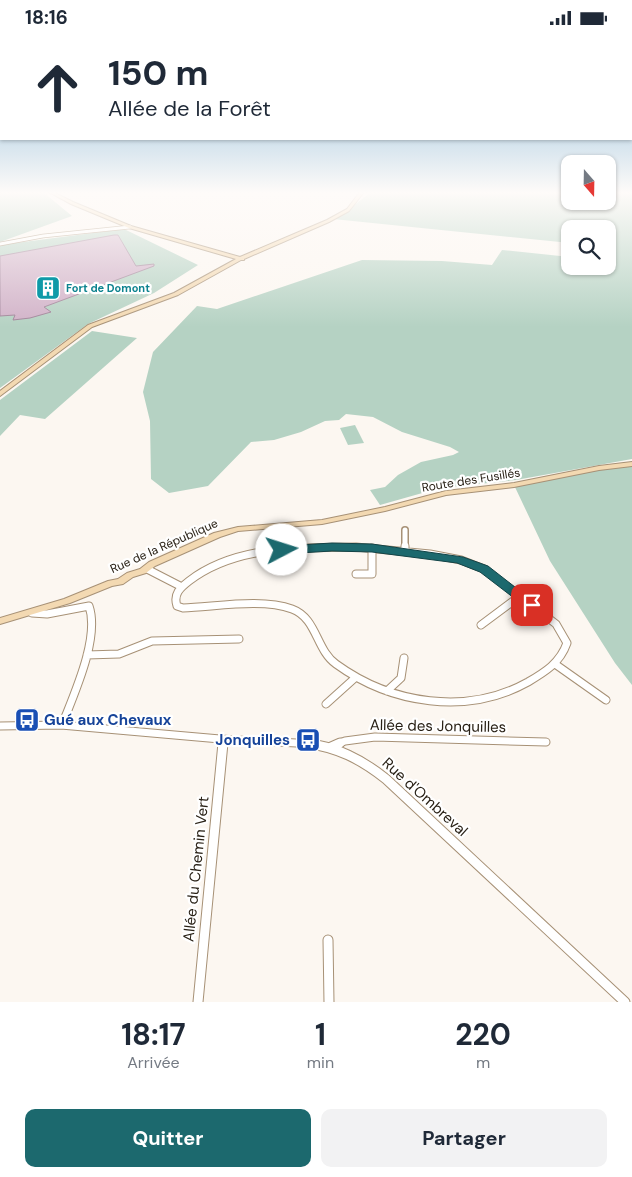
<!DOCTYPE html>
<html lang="fr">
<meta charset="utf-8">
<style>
body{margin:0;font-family:"DM Sans",sans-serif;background:#f2f2f3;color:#1f2937;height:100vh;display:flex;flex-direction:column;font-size:19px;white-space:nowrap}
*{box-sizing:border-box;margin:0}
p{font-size:16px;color:#747a83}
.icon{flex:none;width:28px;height:28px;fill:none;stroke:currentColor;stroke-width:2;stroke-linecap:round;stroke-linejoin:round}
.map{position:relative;height:967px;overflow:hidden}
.drawer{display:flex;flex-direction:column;background:#fff;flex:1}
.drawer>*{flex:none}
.hud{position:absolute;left:0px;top:0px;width:632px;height:105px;box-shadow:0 1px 4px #0004;background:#fff;color:#1f2937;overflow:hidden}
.needle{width:32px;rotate:160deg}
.controls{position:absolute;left:561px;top:120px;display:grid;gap:10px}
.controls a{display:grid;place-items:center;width:55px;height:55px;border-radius:10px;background:#fff;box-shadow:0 1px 4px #0004;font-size:25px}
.pin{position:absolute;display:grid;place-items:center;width:42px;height:42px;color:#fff;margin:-21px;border-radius:10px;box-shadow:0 2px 8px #0006}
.me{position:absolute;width:55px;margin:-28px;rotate:85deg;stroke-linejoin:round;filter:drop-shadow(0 0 4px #0008)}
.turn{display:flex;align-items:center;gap:18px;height:105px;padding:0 25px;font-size:22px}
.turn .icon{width:65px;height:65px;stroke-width:2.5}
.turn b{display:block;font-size:35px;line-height:42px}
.eta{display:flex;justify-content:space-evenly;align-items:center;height:85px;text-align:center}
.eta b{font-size:30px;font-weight:700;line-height:35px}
.primary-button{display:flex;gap:10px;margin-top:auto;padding:10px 25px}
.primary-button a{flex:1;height:58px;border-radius:10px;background:#1c696e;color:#fff;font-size:20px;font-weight:700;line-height:58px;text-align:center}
.primary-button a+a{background:#f2f2f3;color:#1f2937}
.status{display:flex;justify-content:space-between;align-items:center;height:35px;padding:0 25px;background:#fff;direction:ltr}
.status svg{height:14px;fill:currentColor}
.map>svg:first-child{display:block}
.green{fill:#b5d2c3}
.building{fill:#d1b2c8;stroke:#a18499}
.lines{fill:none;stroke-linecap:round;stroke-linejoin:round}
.street-far3-casing{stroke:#a79176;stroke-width:4.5}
.street-far2-casing{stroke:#a79176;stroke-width:8}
.street-far1-casing{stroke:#a79176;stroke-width:9}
.street-casing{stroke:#a79176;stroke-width:11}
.secondary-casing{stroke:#a79176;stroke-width:2}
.street-far3{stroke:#fff;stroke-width:3}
.street-far2{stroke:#fff;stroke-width:5}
.street-far1{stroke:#fff;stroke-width:7}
.street{stroke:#fff;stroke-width:9}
.secondary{fill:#f3d9b2;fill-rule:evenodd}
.route{fill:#1c696e;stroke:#124448}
.labels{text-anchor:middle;stroke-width:4.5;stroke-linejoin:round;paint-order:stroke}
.far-culture-label{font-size:11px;font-weight:bold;fill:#0d838f;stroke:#fff;text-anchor:start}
.street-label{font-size:12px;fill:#292116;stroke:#fff}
.near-transit-label{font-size:15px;font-weight:bold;fill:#164399;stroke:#fff;text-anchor:start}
.near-street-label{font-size:15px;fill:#292116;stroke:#fff}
</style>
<div class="status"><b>18:16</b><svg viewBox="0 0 49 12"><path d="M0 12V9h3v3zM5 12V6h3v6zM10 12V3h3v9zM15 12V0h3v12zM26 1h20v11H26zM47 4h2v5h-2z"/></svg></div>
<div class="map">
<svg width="632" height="967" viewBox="0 0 632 967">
<rect width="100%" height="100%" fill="#fcf7f1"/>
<path class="green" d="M0 157H43L72 181 0 207Z
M371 157H570V166H608V157H632V424L516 445 440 453 380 470 370 455 385 452 398 440 421 427 453 420 459 417 450 412 402 397 373 382 346 379 339 385 325 386 301 397 274 405 251 407 208 451 169 458 151 444 150 386 143 357 153 317 197 271 217 274 362 225 442 226 492 230 502 215 570 222V231H608V194H570V208L333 184 348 175Z
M124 194 198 230 154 258 88 289 0 353V210Z
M92 296 137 303 45 384 20 380 0 401V365Z
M355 390 364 408 348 410 340 393Z
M632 429V650L615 628 550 526 514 450Z"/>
<path class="building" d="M114 200H118L136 231 154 229V231L44 272 51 277 30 283 13 285 15 280 0 281V221Z"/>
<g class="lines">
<defs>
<path id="street-far3" d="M0 209 43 201 130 192"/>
<path id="street-far2" d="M405 495V512"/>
<path id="street-far1" d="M405 511V516
M356 512 430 519 461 525 484 534 556 589 567 608C560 628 545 637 528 647 467 681 391 669 336 629 316 615 317 583 292 574 262 563 215 572 183 573L177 571C173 559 180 553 189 546 236 510 299 513 356 512Z
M147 534 182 552
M356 539H372V513
M32 578 47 579 89 571C100 603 74 659 62 690
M481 590 520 561
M87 620 119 619 152 606 239 604
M555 629 606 665
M387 656 401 643 404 623
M326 669 356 642
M0 691 61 690 220 704 315 709
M222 709 223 704
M337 709 345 706 375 702 546 707"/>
<path id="street" d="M305 708C337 712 361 724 386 744L625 967
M331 712 340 708
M328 905 329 967
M198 967 223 708"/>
<path id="secondary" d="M49 157H53L73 167 131 191 240 222 327 185 347 174 360 157H364L349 176 329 187 244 224V225H241L178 260 92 292 0 361V356L88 290 174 258 236 224 129 193 71 169Z
M632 427V431L599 435 514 452 446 460 385 476 322 489 238 496 220 502 155 531 146 538 133 542 123 549 112 551 70 568 0 589V583L64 564 108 546 118 544 127 538 140 534 149 527 214 498 238 492 322 485 385 472 446 456 514 448 599 431Z"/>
</defs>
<use href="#street-far3" class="street-far3-casing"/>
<use href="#street-far2" class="street-far2-casing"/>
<use href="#street-far1" class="street-far1-casing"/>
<use href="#street" class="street-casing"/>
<use href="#secondary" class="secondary-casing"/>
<use href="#street-far3" class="street-far3"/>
<use href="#street-far2" class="street-far2"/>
<use href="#street-far1" class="street-far1"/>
<use href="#street" class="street"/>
<use href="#secondary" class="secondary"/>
</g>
<linearGradient id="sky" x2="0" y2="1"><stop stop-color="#79b0d4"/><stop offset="0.54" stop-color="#fefbf9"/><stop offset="1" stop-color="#fefbf9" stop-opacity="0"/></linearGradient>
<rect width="632" height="292" fill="url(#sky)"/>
<path class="route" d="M332 508 372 509 463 522 488 531 538 570 536 573H527L480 537 457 528 372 517 332 516 282 519 276 515 282 511Z"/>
<defs>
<symbol id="building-square" viewBox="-11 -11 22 22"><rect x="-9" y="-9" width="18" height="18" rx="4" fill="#0f9aa8" stroke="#fff"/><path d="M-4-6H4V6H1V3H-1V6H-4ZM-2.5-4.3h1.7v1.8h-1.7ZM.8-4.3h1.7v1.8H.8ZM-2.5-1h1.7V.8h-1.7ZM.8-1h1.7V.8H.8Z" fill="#fff"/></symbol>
<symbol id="bus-square" viewBox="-11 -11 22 22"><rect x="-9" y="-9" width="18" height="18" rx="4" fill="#1a4fb4" stroke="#fff"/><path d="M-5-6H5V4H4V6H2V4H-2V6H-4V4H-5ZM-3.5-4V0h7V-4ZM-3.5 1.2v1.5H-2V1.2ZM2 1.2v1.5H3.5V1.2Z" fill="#fff"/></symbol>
</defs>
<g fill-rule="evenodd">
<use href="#building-square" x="34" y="239" width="28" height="28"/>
<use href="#bus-square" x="13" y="671" width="28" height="28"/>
<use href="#bus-square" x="294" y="691" width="28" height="28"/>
</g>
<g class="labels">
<g class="far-culture-label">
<text x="66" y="257">Fort de Domont</text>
</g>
<g class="street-label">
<text transform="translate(471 445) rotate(-9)" y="4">Route des Fusillés</text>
<text transform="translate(164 511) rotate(-24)" y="4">Rue de la République</text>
</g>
<g class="near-transit-label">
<text x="44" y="690">Gué aux Chevaux</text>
<text x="290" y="710" text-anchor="end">Jonquilles</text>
</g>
<g class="near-street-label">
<text transform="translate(438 691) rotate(1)" y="5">Allée des Jonquilles</text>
<text transform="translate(425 762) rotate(42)" y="5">Rue d'Ombreval</text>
<text transform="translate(196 834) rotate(-84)" y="5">Allée du Chemin Vert</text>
</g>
</g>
</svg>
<div class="controls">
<a><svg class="needle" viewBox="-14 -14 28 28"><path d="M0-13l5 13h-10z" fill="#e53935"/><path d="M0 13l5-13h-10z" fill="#747a83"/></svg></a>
<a><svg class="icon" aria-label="search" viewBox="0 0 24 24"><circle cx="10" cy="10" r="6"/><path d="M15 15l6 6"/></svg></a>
</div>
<div class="pin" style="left:532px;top:570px;background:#d93025"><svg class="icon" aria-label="arrive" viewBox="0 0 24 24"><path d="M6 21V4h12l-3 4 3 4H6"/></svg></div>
<svg class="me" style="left:282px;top:515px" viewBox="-20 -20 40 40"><circle r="19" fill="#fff"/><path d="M0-13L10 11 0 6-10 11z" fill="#1c696e"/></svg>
<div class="hud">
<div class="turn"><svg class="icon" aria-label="ahead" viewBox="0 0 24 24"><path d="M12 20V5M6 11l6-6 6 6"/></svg><div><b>150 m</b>Allée de la Forêt</div></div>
</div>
</div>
<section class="drawer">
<div class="eta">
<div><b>18:17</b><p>Arrivée</p></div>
<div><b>1</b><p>min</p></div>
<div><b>220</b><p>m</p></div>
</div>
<div class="primary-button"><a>Quitter</a><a>Partager</a></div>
</section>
